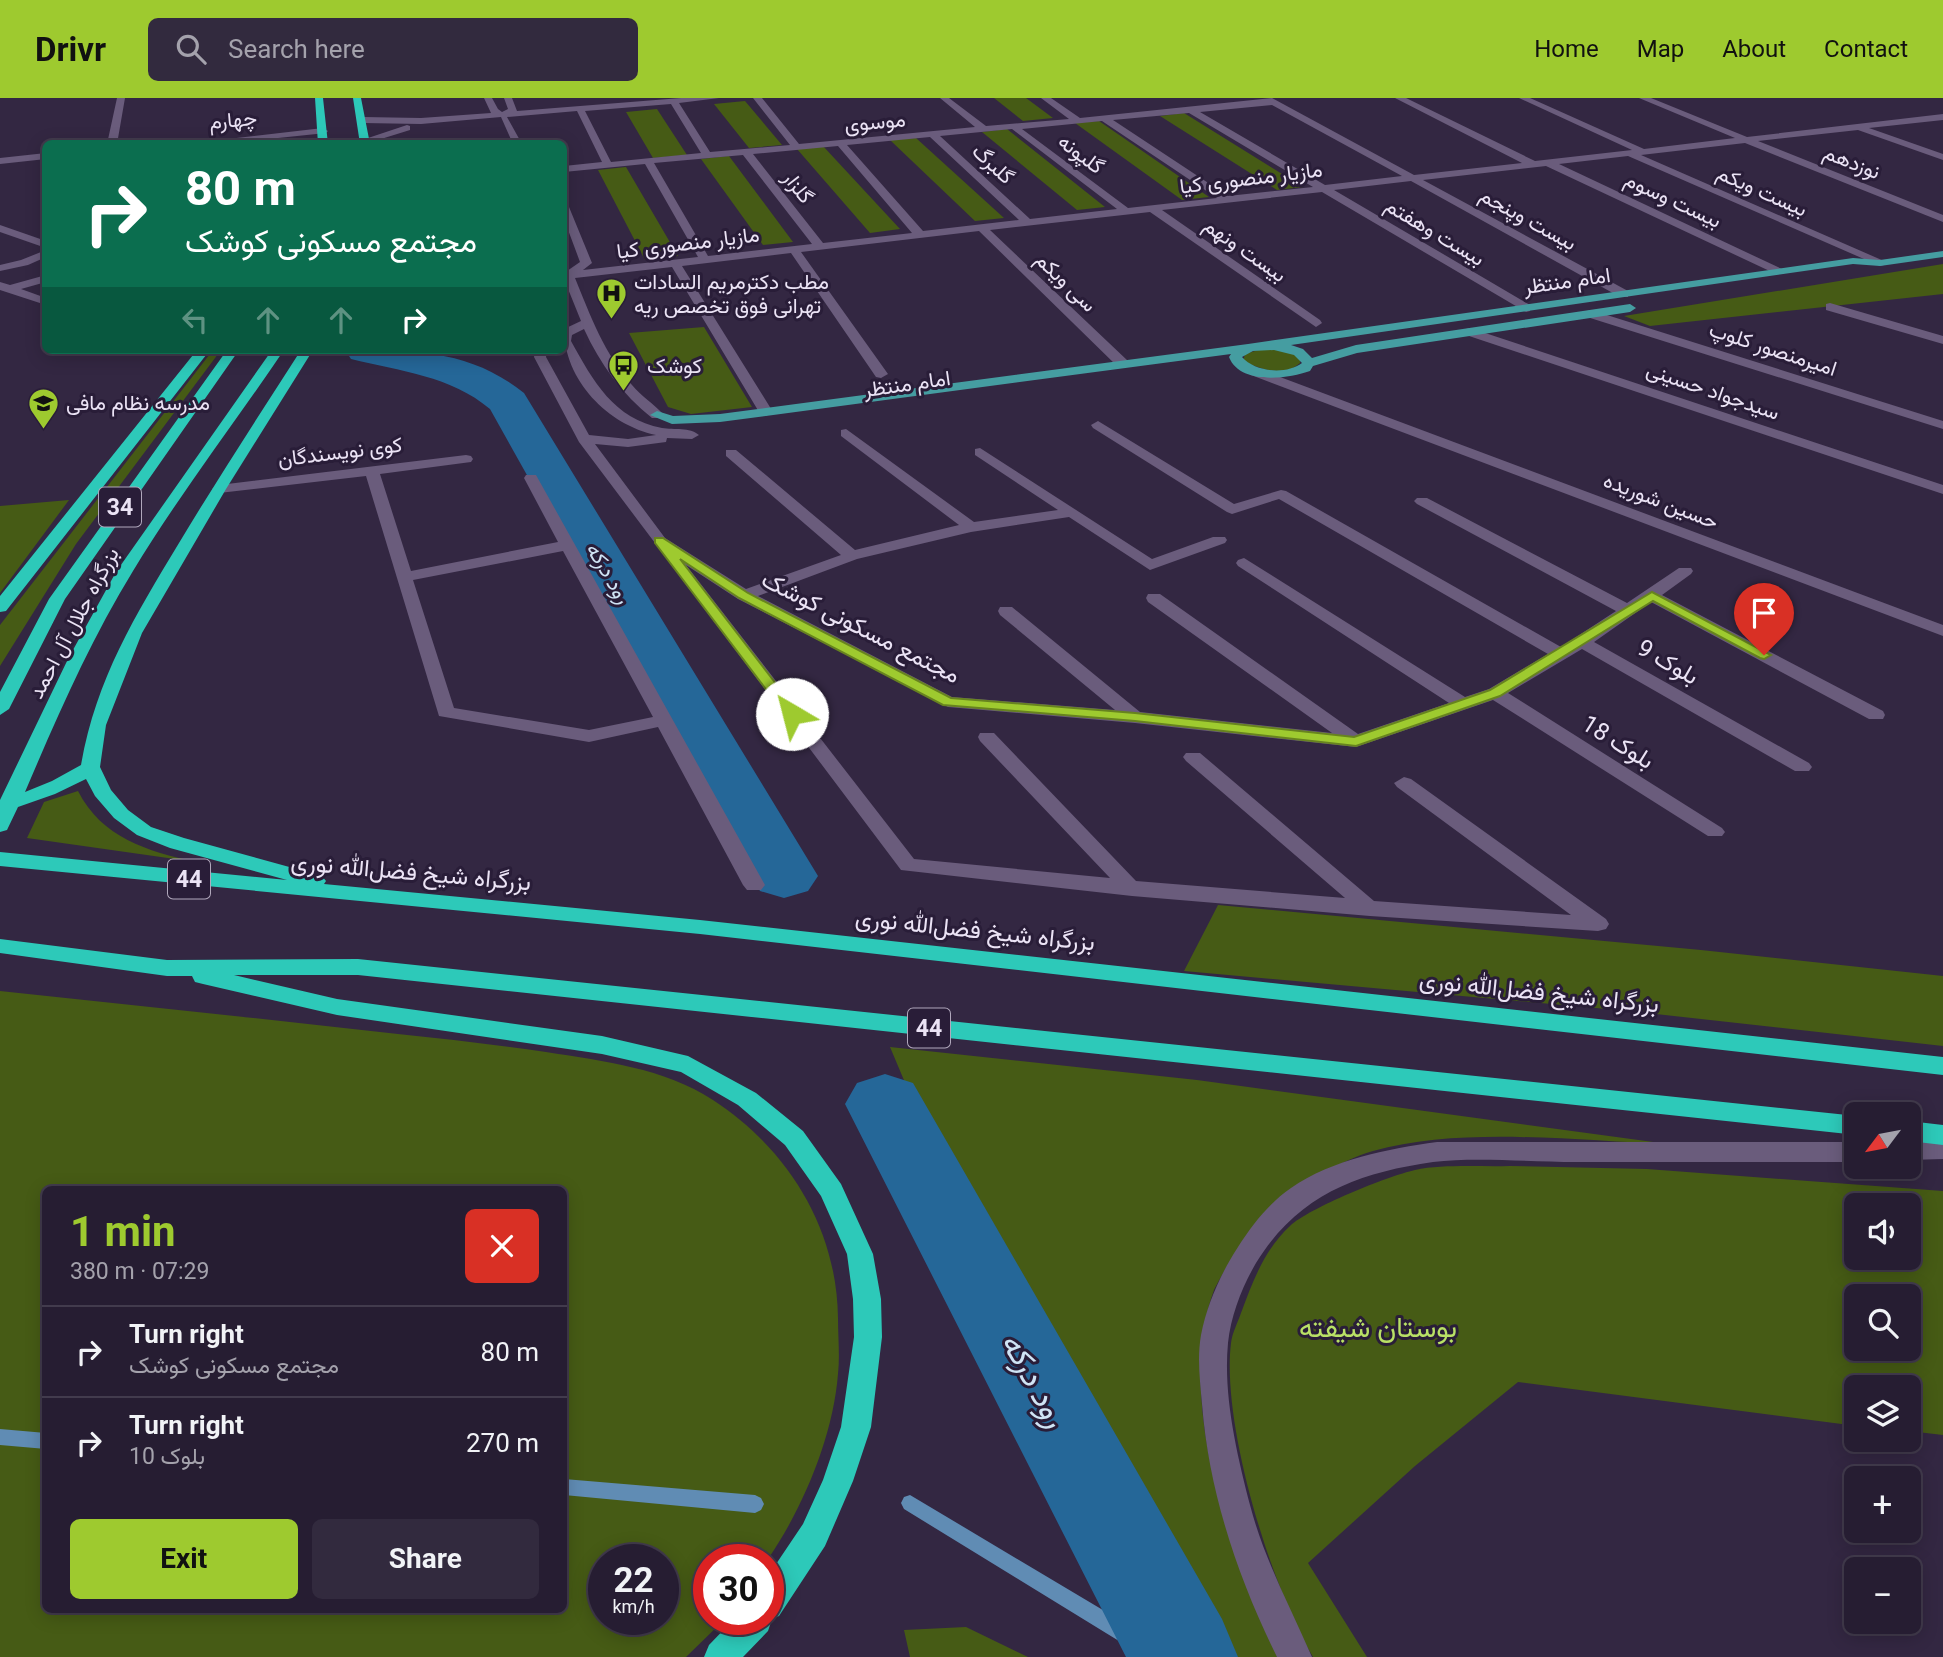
<!DOCTYPE html>
<meta charset="utf-8">
<style>
body{margin:0;font-family:Roboto,Vazirmatn,sans-serif;background:#322a3e;color:#f1f3f6;height:100vh;display:flex;flex-direction:column;font-size:26px;white-space:nowrap}
*{box-sizing:border-box;margin:0}
p{font-size:23px;color:#a4a2ac}
.icon{flex:none;width:38px;height:38px;fill:none;stroke:currentColor;stroke-width:2;stroke-linecap:round;stroke-linejoin:round}
.map{position:relative;flex:1;overflow:hidden}
.side{position:absolute;left:42px;top:1088px;width:525px;height:427px;display:flex;flex-direction:column;background:#261d32;border-radius:10px;box-shadow:0 4px 18px #0003,0 0 0 2px #423b4d}
.side>*{flex:none}
.hud{position:absolute;left:42px;top:42px;width:525px;height:214px;border-radius:10px;box-shadow:0 4px 18px #0003,0 0 0 2px #423b4d;background:#0b6e4f;color:#fff;overflow:hidden}
.needle{width:46px;rotate:238deg}
.buttons{position:absolute;left:1844px;top:1004px;display:grid;gap:14px}
.buttons a{display:grid;place-items:center;width:77px;height:77px;border-radius:10px;background:#261d32;box-shadow:0 4px 18px #0003,0 0 0 2px #423b4d;font-size:35px}
.speed{position:absolute;left:588px;top:1446px;display:flex;gap:14px;font-size:35px;font-weight:700;text-align:center}
.speed>*{display:grid;place-content:center;width:91px;height:91px;border-radius:50%;background:#261d32;box-shadow:0 4px 18px #0003,0 0 0 2px #423b4d;line-height:1}
.speed small{font-size:18px;font-weight:400}
.speed .limit{border:10px solid #d22;background:#fff;color:#111}
.pin{position:absolute;display:grid;place-items:center;width:60px;height:60px;color:#fff;margin:-72px -30px;border-radius:50% 50% 50% 0;rotate:-45deg;box-shadow:0 0 7px #0007}
.pin .icon{rotate:45deg}
.me{position:absolute;width:77px;margin:-38px;rotate:323deg;stroke-linejoin:round;filter:drop-shadow(0 0 5px #0008)}
.turn{display:flex;align-items:center;gap:24px;height:147px;padding:0 28px;font-size:32px}
.turn .icon{width:91px;height:91px;stroke-width:2.5}
.turn b{display:block;font-size:49px;line-height:60px}
.lanes{display:flex;align-items:center;height:66px;padding:0 28px;background:#0003;justify-content:center;gap:35px;direction:ltr}
.lanes .off{opacity:.35}
.round{display:grid;place-items:center;flex:none;width:74px;height:74px;border-radius:10px;background:#322a3e}
.overview{display:flex;align-items:center;justify-content:space-between;height:119px;padding:0 28px}
h1{font-size:42px;font-weight:700;line-height:52px;color:#9eca2f}
.cta{display:flex;gap:14px;margin-top:auto;padding:14px 28px}
.cta a{flex:1;height:80px;border-radius:10px;background:#9eca2f;color:#111;font-size:28px;font-weight:700;line-height:80px;text-align:center}
.cta a+a{background:#322a3e;color:#f1f3f6}
ul{padding:0;list-style:none}
li{display:flex;align-items:center;gap:21px;height:91px;padding:0 28px;border-top:2px solid #423b4d}
li div{flex:1}
li b{display:block;font-size:26px}
li em{font-style:normal}
header{display:flex;align-items:center;gap:42px;box-sizing:border-box;height:98px;padding:0 35px;background:#9eca2f;color:#111}
header strong{font-size:33px}
nav{display:flex;gap:38px;margin-inline-start:auto;font-size:24px}
.search{width:490px;height:63px;background:#322a3e;display:flex;align-items:center;gap:18px;box-sizing:border-box;padding:0 24px;border-radius:10px;color:#a4a2ac;font-size:26px}
.map>svg:first-child{display:block}
.green{fill:#465b15;fill-rule:evenodd}
.lines{fill:none;stroke-linecap:round;stroke-linejoin:round}
.stream{fill:#608cb4;fill-rule:evenodd}
.river{fill:#256798;fill-rule:evenodd}
.minor{fill:#6a5c7c;fill-rule:evenodd}
.major{fill:#459da1;fill-rule:evenodd}
.highway{fill:#2dc9b9;fill-rule:evenodd}
.route{fill:#9eca2f;stroke:#67831f;stroke-width:2}
.labels{text-anchor:middle;stroke-width:6;stroke-linejoin:round;paint-order:stroke}
.far-street-label{font-size:21px;fill:#ebe3f5;stroke:#291d38}
.far-poi-label{font-size:21px;fill:#ebe3f5;stroke:#291d38;text-anchor:start}
.far-water-label{font-size:21px;font-style:italic;fill:#d0e4f5;stroke:#291d38}
.shield{fill:#291d38;stroke:#b1a8bc;stroke-width:2}
.shield-label{font-size:23px;font-weight:bold;fill:#ebe3f5}
.street-label{font-size:24px;fill:#ebe3f5;stroke:#291d38}
.near-park-label{font-size:28px;fill:#b9e166;stroke:#291d38}
.near-water-label{font-size:32px;font-style:italic;fill:#d0e4f5;stroke:#291d38}
</style>
<header>
<strong>Drivr</strong>
<div class="search"><svg class="icon" aria-label="search" viewBox="0 0 24 24"><circle cx="10" cy="10" r="6"/><path d="M15 15l6 6"/></svg>Search here</div>
<nav><a>Home</a><a>Map</a><a>About</a><a>Contact</a></nav>
</header>
<div class="map">
<svg width="1943" height="1559" viewBox="0 0 1943 1559">
<rect width="100%" height="100%" fill="#332742"/>
<path class="green" d="M994 0H1026L1053 20 1023 23Z
M745 3 782 47 749 50 714 6Z
M657 11 687 57 653 60 626 14Z
M1184 15 1303 89 1277 92 1160 18Z
M1099 23 1209 99 1182 102 1075 25Z
M1007 31 1105 109 1077 112 982 34Z
M916 40 1004 120 975 123 890 42Z
M823 48 900 131 870 135 797 51Z
M729 58 793 144 763 147 701 61Z
M626 69 678 158 645 162 598 72Z
M1943 166V196L1650 228 1624 218Z
M704 229 752 309 691 316 668 309 629 235Z
M1265 250 1291 254 1300 261V265C1283 280 1261 271 1243 263L1245 256Z
M213 252H221L76 446 0 568V527Z
M69 402 0 495V408Z
M78 693C102 740 147 753 196 764L27 740 44 704Z
M1218 807 1701 852 1943 878V948L1629 913 1184 873Z
M0 893C133 907 265 921 398 936 447 941 497 947 546 954 603 963 664 970 713 1002 788 1051 837 1130 838 1220 838 1238 840 1258 838 1276 833 1339 803 1410 768 1461H709V1521H725L686 1559H0ZM564 1092V1512H46V1092ZM663 1461V1521H604V1461Z
M890 949 1197 982 1668 1046C1576 1043 1462 1028 1373 1053 1337 1064 1315 1080 1286 1103 1276 1111 1262 1119 1253 1129 1244 1140 1220 1179 1214 1192 1174 1299 1231 1461 1278 1559H1224L914 1006Z
M1510 1068 1647 1071 1943 1093V1337L1909 1333V1290H1857V1328L1518 1284 1415 1368 1308 1465 1367 1559H1313C1271 1489 1221 1326 1231 1245 1232 1235 1238 1224 1241 1215 1253 1183 1264 1152 1290 1128 1309 1110 1388 1078 1415 1072 1443 1066 1481 1069 1510 1068ZM1857 1108H1909V1160H1857ZM1857 1199H1909V1251H1857Z
M966 1529 1028 1559H910L904 1532Z"/>
<g class="lines">
<path class="stream" d="M0 1331 46 1335V1351L0 1347Z
M564 1381 755 1397 761 1400 764 1406 761 1412 755 1415 564 1397Z
M910 1397 1170 1552 1173 1559H1145L904 1411 901 1405 904 1399Z"/>
<path class="river" d="M345 252C412 252 469 251 524 295L818 778 808 793 784 800 760 793 490 311C451 278 400 273 351 261Z
M885 976 913 985 1222 1521 1238 1559H1126L845 1006 857 985Z"/>
<path class="minor" d="M117 0H125L117 46H107Z
M484 0H492L498 11 502 14 508 11 504 0H512L517 13 681 0H719L679 5 710 54 790 47 753 0H762L799 46 975 29 940 0H949L986 28 1069 21 1041 0H1051L1080 20 1272 0 1414 77 1522 65 1395 0H1406L1535 63 1632 52 1519 0H1530L1644 51 1735 40 1639 0H1651L1747 39 1943 16V22L1869 30 1943 56V62L1858 32 1758 43 1943 117V124L1745 45 1641 57 1884 163V167L1880 168 1628 58 1559 66 1784 172V176H1776L1546 68 1423 82 1628 193V199H1620L1411 83 1334 92 1530 207V213L1526 214 1322 94 1162 112 1320 222 1322 225 1316 229 1150 114 990 132 1128 263V269H1118L979 133 801 154 888 276 881 280 876 279 791 155 682 168 773 314 766 318 759 314 672 169 575 180C590 217 605 257 632 287 641 298 654 306 664 317L662 320H652C622 296 600 266 584 231L572 237 571 243C593 283 614 321 662 330 674 332 690 329 699 337L692 341 667 340 666 344 628 349 595 346 665 440 746 491 841 457 726 358V352H736L855 452 959 427 841 338V332L846 331 974 424 1058 412 975 357V351L980 350 1152 461 1213 439H1225L1227 442 1225 445 1150 472 1069 419 971 434 857 461 758 498 952 599 1115 612 1000 517 998 513 1000 509H1012L1140 614 1332 635 1148 504 1146 500 1148 496H1160L1358 636 1449 605 1238 468 1236 465 1238 462 1244 460 1465 599 1489 591 1548 556 1279 401 1232 416 1227 414 1093 330 1091 327 1098 323 1234 406 1281 392 1286 393 1561 549 1616 513 1417 406 1414 403 1417 400H1427L1627 505 1679 470H1691L1693 473 1691 476 1662 497 1883 613 1885 617 1883 621H1869L1651 504 1594 544 1809 665 1812 669 1809 673H1795L1582 551 1508 595 1722 730 1725 734 1722 738H1708L1493 602 1356 649 1135 625 948 609 738 501 686 467 914 761 1110 780 980 643 978 639 980 635H994L1136 783 1345 800 1186 663 1183 659 1186 655H1200L1374 803 1571 817 1397 689 1394 685 1404 679 1411 681 1606 821 1609 826 1606 831 1598 833 1370 818 1132 798 901 772 579 344 534 259 535 252H547L546 259 589 337 628 341 656 337C608 327 564 282 564 231L581 223 564 181V173H567L580 164 564 121V106L569 109 592 165 583 172 698 159 645 66 564 74V68L602 64 577 13 507 19 522 46H513L501 19 421 26 363 25 358 22 363 19 421 20 491 15ZM671 6 701 55 611 64 585 13ZM1272 7 1402 78 1325 87 1200 14ZM1189 15 1313 89 1228 98 1113 22ZM1102 23 1217 100 1128 110 1022 31ZM1012 31 1117 111 1030 121 940 38ZM930 39 1019 122 923 133 847 47ZM838 48 912 135 823 145 753 56ZM743 57 812 146 708 158 654 65Z
M407 27 410 28V32L365 46 359 43Z
M323 30 328 33 326 35 222 46H184Z
M46 55V61L0 66V60Z
M0 127 46 143V150L0 134Z
M46 152V159L28 167 0 173V167L21 162Z
M46 177V184L21 191 46 200V207L0 192V184L10 187Z
M1830 205 1943 238V246L1826 212V206Z
M1591 212 1943 323V331L1587 219V213Z
M1470 230 1943 387V396L1466 237V231Z
M1256 270 1943 527V538L1251 277 1249 274Z
M466 357 471 358 473 361 471 364 380 376 411 473 558 444 524 380 526 377H536L765 787 761 792H747L743 787 658 629 589 644 439 618 366 378 219 395 212 391 219 387ZM563 453 653 619 589 632 454 610 413 482Z
M1943 1041V1061L1909 1062V1042Z
M1437 1044H1857V1064C1763 1064 1669 1064 1576 1064 1532 1064 1475 1059 1433 1064 1357 1075 1298 1097 1256 1165 1242 1189 1231 1217 1228 1245 1223 1298 1237 1356 1250 1407 1264 1461 1290 1508 1312 1559H1277C1238 1480 1209 1395 1202 1306 1200 1283 1197 1260 1201 1237 1207 1206 1221 1175 1238 1149 1252 1127 1269 1105 1291 1090 1333 1061 1388 1051 1437 1044Z"/>
<path class="major" d="M1943 153V159L1880 168 1853 166 1291 247 1303 251 1312 260 1356 247 1630 206 1636 210 1630 214 1357 255 1313 268 1310 273C1287 281 1240 287 1229 259L1231 256 720 324 672 326 650 317 657 313 673 318 720 316 1248 246 1853 160 1880 162ZM1274 252 1294 257 1302 265C1286 277 1255 274 1242 259L1253 253Z"/>
<path class="highway" d="M315 0H323L328 46H318Z
M353 0H361L370 46H360Z
M197 252H210L6 513 0 514V498Z
M227 252H239L65 501 9 611 0 617V594L49 501Z
M272 252H284C234 326 179 397 133 473 90 543 57 619 25 694L52 683 81 667C96 581 135 518 179 445 218 380 260 316 301 252H313L226 391 142 535 106 627 100 669 111 692 128 712 151 729 184 740 322 778 326 783 324 786 700 822 1943 959V977L700 836 0 768V754L287 782 170 750 137 737 114 720 95 698 86 681 55 696 18 709 7 732 0 734V702L68 561 116 474Z
M0 841 167 862 358 861 1857 1018V1037L358 877H234L337 901 602 938 688 958 756 995 803 1033 841 1086 873 1156 881 1201 882 1239 871 1329 853 1383 825 1448 779 1518 772 1521 768 1533 743 1559H704L709 1547 734 1521H768V1478L803 1426 823 1382 841 1329 854 1239 853 1201 847 1156 821 1098 785 1047 738 1007 681 974 602 956 337 917 203 886 195 884 192 878H167L0 855Z
M1909 1023 1943 1027V1047L1909 1043Z"/>
</g>
<path class="route" d="M655 440H663L748 495 951 600 1135 615 1354 639 1490 592 1652 494 1771 557 1764 561 1760 560 1653 503 1500 598 1356 648 1135 623 943 607 739 500 680 461 797 613V619H787L655 445Z"/>
<defs>
<symbol id="hospital-pin" viewBox="-11 -11 22 30"><path d="M0 17L-7.5 6A9.5 9.5 0 1 1 7.5 6Z" fill="#9eca2f" stroke="#291d38"/><path d="M-5-5h3v3.5h4V-5h3V5h-3V1.5h-4V5h-3Z" fill="#111"/></symbol>
<symbol id="bus-pin" viewBox="-11 -11 22 30"><path d="M0 17L-7.5 6A9.5 9.5 0 1 1 7.5 6Z" fill="#9eca2f" stroke="#291d38"/><path d="M-5-6H5V4H4V6H2V4H-2V6H-4V4H-5ZM-3.5-4V0h7V-4ZM-3.5 1.2v1.5H-2V1.2ZM2 1.2v1.5H3.5V1.2Z" fill="#111"/></symbol>
<symbol id="school-pin" viewBox="-11 -11 22 30"><path d="M0 17L-7.5 6A9.5 9.5 0 1 1 7.5 6Z" fill="#9eca2f" stroke="#291d38"/><path d="M0-5L7-2L0 1L-7-2ZM-4 1L0 2.5L4 1V4Q0 6-4 4Z" fill="#111"/></symbol>
</defs>
<g fill-rule="evenodd">
<use href="#hospital-pin" x="594" y="178" width="35" height="47"/>
<use href="#bus-pin" x="606" y="250" width="35" height="47"/>
<use href="#school-pin" x="26" y="288" width="35" height="47"/>
</g>
<g class="labels">
<g class="far-street-label">
<text transform="translate(233 22) rotate(-5)" y="7">چهارم</text>
<text transform="translate(875 24) rotate(-5)" y="7">موسوی</text>
<text transform="translate(1081 56) rotate(37)" y="7">گلپونه</text>
<text transform="translate(1852 64) rotate(22)" y="7">نوزدهم</text>
<text transform="translate(993 66) rotate(43)" y="7">گلبرگ</text>
<text transform="translate(1251 80) rotate(-7)" y="7">مازیار منصوری کیا</text>
<text transform="translate(798 89) rotate(52)" y="7">گلزار</text>
<text transform="translate(1762 93) rotate(24)" y="7">بیست ویکم</text>
<text transform="translate(1673 102) rotate(25)" y="7">بیست وسوم</text>
<text transform="translate(1528 121) rotate(29)" y="7">بیست وپنجم</text>
<text transform="translate(1435 134) rotate(31)" y="7">بیست وهفتم</text>
<text transform="translate(688 145) rotate(-7)" y="7">مازیار منصوری کیا</text>
<text transform="translate(1245 152) rotate(35)" y="7">بیست ونهم</text>
<text transform="translate(1567 183) rotate(-8)" y="7">امام منتظر</text>
<text transform="translate(1066 184) rotate(44)" y="7">سی ویکم</text>
<text transform="translate(1773 251) rotate(18)" y="7">امیرمنصور کلوپ</text>
<text transform="translate(907 286) rotate(-8)" y="7">امام منتظر</text>
<text transform="translate(1713 293) rotate(19)" y="7">سیدجواد حسینی</text>
<text transform="translate(340 354) rotate(-7)" y="7">کوی نویسندگان</text>
<text transform="translate(1661 403) rotate(21)" y="7">حسین شوریده</text>
<text transform="translate(74 525) rotate(-62)" y="7">بزرگراه جلال آل احمد</text>
</g>
<g class="far-poi-label">
<text x="634" y="191">مطب دكترمريم السادات<tspan x="634" dy="24">تهرانی فوق تخصص ریه</tspan></text>
<text x="647" y="275">کوشک</text>
<text x="66" y="312">مدرسه نظام مافی</text>
</g>
<g class="far-water-label">
<text transform="translate(608 475) rotate(60)" y="7">رود درکه</text>
</g>
<g class="shield">
<rect x="99" y="389.5" width="42" height="39" rx="5"/>
<rect x="168" y="761.5" width="42" height="39" rx="5"/>
<rect x="908" y="910.5" width="42" height="39" rx="5"/>
</g>
<g class="shield-label">
<text x="120" y="417">34</text>
<text x="189" y="789">44</text>
<text x="929" y="938">44</text>
</g>
<g class="street-label">
<text transform="translate(861 529) rotate(27)" y="8">مجتمع مسکونی کوشک</text>
<text transform="translate(1668 564) rotate(30)" y="8">بلوک 9</text>
<text transform="translate(1618 644) rotate(32)" y="8">بلوک 18</text>
<text transform="translate(411 774) rotate(5)" y="8">بزرگراه شیخ فضل‌الله نوری</text>
<text transform="translate(975 832) rotate(6)" y="8">بزرگراه شیخ فضل‌الله نوری</text>
<text transform="translate(1539 894) rotate(6)" y="8">بزرگراه شیخ فضل‌الله نوری</text>
</g>
<g class="near-park-label">
<text x="1378" y="1239">بوستان شیفته</text>
</g>
<g class="near-water-label">
<text transform="translate(1034 1282) rotate(62)" y="11">رود درکه</text>
</g>
</g>
</svg>
<div class="buttons">
<a><svg class="needle" viewBox="-14 -14 28 28"><path d="M0-13l5 13h-10z" fill="#e53935"/><path d="M0 13l5-13h-10z" fill="#a4a2ac"/></svg></a>
<a><svg class="icon" aria-label="sound" viewBox="0 0 24 24"><path d="M4 9h4l5-4v14l-5-4H4zM17 9q2 3 0 6"/></svg></a>
<a><svg class="icon" aria-label="search" viewBox="0 0 24 24"><circle cx="10" cy="10" r="6"/><path d="M15 15l6 6"/></svg></a>
<a><svg class="icon" aria-label="layers" viewBox="0 0 24 24"><path d="M12 4l9 5-9 5-9-5zM3 14l9 5 9-5"/></svg></a>
<a>+</a>
<a>−</a>
</div>
<div class="speed"><div>22<small>km/h</small></div><div class="limit">30</div></div>
<div class="pin" style="left:1764px;top:557px;background:#d93025"><svg class="icon" aria-label="arrive" viewBox="0 0 24 24"><path d="M6 21V4h12l-3 4 3 4H6"/></svg></div>
<svg class="me" style="left:792px;top:616px" viewBox="-20 -20 40 40"><circle r="19" fill="#fff"/><path d="M0-13L10 11 0 6-10 11z" fill="#9eca2f"/></svg>
<div class="hud">
<div class="turn"><svg class="icon" aria-label="right" viewBox="0 0 24 24"><path d="M7 20v-9h11M14 6l5 5-5 5"/></svg><div><b>80 m</b>مجتمع مسکونی کوشک</div></div>
<div class="lanes"><svg class="icon off" aria-label="left" viewBox="0 0 24 24"><path d="M17 20v-9H6M10 6l-5 5 5 5"/></svg><svg class="icon off" aria-label="ahead" viewBox="0 0 24 24"><path d="M12 20V5M6 11l6-6 6 6"/></svg><svg class="icon off" aria-label="ahead" viewBox="0 0 24 24"><path d="M12 20V5M6 11l6-6 6 6"/></svg><svg class="icon" aria-label="right" viewBox="0 0 24 24"><path d="M7 20v-9h11M14 6l5 5-5 5"/></svg></div>
</div>
<section class="side">
<div class="overview"><div><h1>1 min</h1><p>380 m · 07:29</p></div><a class="round" style="background:#d93025;color:#fff"><svg class="icon" aria-label="close" viewBox="0 0 24 24"><path d="M6 6l12 12M18 6L6 18"/></svg></a></div>
<ul>
<li><svg class="icon" aria-label="right" viewBox="0 0 24 24"><path d="M7 20v-9h11M14 6l5 5-5 5"/></svg><div><b>Turn right</b><p>مجتمع مسکونی کوشک</p></div><em>80 m</em></li>
<li><svg class="icon" aria-label="right" viewBox="0 0 24 24"><path d="M7 20v-9h11M14 6l5 5-5 5"/></svg><div><b>Turn right</b><p>بلوک 10</p></div><em>270 m</em></li>
</ul>
<div class="cta"><a>Exit</a><a>Share</a></div>
</section>
</div>
